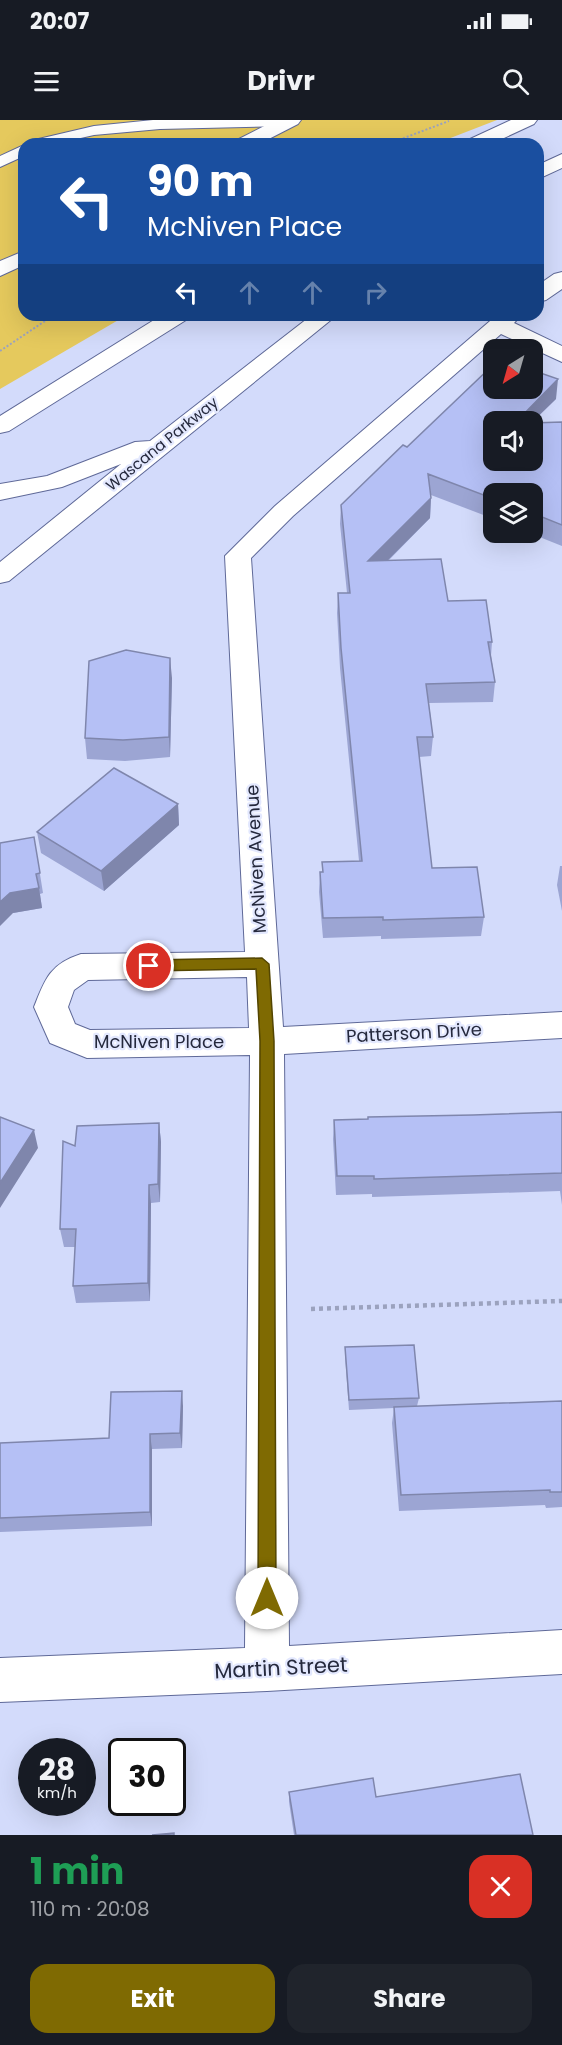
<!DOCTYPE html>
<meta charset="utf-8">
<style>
body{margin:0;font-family:Poppins,sans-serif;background:#20242c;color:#f1f3f6;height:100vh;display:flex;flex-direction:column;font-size:22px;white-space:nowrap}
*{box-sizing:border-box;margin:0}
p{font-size:20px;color:#9ea1a6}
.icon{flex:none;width:33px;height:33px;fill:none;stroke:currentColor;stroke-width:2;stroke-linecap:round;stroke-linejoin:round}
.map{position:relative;height:1715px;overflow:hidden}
.side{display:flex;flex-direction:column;background:#171b24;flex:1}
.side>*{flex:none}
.hud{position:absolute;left:18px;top:18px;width:526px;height:183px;border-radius:18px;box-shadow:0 6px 24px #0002;background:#1a4fa0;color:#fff;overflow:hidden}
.needle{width:39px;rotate:217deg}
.tools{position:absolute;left:483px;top:219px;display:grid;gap:12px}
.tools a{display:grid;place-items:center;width:60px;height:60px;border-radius:12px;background:#171b24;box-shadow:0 6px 24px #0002;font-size:30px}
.speed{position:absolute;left:18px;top:1618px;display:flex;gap:12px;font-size:30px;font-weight:700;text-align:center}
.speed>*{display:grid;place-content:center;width:78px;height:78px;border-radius:50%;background:#171b24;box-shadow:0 6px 24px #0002;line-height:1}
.speed small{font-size:15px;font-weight:400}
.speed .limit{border:3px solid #111;border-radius:9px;background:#fff;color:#111}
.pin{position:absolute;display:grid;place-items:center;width:51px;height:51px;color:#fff;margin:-26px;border:3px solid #fff;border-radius:50%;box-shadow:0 2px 6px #0007}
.me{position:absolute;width:66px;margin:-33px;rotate:0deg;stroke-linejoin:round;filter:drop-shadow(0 0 4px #0008)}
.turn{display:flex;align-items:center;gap:21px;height:126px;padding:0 30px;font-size:27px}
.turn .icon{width:78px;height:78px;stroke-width:2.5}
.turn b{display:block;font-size:42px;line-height:51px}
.lanes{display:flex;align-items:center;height:57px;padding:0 30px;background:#0003;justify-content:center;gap:30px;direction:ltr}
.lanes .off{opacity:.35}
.round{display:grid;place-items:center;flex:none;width:63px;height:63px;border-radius:18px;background:#20242c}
.head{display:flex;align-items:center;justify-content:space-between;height:102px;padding:0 30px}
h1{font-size:36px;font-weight:700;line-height:45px;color:#1e9e55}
.action{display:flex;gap:12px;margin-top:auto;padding:12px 30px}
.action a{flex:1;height:69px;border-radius:18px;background:#7f6a02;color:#fff;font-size:24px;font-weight:700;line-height:69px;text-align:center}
.action a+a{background:#20242c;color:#f1f3f6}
.status{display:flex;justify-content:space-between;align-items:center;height:42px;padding:0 30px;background:#171b24;direction:ltr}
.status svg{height:16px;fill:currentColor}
header{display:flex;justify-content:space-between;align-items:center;height:78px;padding:0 30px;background:#171b24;font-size:27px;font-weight:700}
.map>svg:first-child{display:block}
.green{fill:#e5c95d}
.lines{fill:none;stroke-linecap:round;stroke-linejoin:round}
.service-casing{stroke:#5f6998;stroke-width:2}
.minor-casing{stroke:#5f6998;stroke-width:2}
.secondary-casing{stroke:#5f6998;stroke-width:2}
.path-far1{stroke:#9ba2be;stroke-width:2;stroke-dasharray:2 2;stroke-linecap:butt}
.path{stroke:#9ba2be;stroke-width:4.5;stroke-dasharray:4 4;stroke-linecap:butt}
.service{fill:#fff;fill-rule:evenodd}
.minor{fill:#fff;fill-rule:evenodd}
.secondary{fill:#fff;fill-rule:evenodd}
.wall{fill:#9ca5d3}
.shaded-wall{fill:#7f86ac}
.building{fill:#b5c0f5;stroke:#7f86ac;stroke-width:1.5}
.route{fill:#7f6a02;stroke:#534501;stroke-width:1.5}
.labels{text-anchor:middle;stroke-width:4.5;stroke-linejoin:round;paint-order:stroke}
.far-street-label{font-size:15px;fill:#25293d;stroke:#e3e8fe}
.street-label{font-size:18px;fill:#25293d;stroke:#e3e8fe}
.near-street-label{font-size:21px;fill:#25293d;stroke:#e3e8fe}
</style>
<div class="status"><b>20:07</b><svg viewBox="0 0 49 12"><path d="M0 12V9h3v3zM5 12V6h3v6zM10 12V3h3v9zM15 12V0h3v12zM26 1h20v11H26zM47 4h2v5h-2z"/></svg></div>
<header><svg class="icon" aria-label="menu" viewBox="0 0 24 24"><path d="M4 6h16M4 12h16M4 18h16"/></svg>Drivr<svg class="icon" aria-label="search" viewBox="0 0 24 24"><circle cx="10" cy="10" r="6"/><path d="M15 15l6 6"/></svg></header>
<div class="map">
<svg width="562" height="1715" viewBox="0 0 562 1715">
<rect width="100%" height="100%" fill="#d3dbfb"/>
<path class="green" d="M0 0H497L435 24H24V195H127L0 269Z"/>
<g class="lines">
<defs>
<path id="service" d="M153 0H296L297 1 289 6 160 9 94 15 54 24H28L30 21 94 6Z
M24 25V36L0 47V36Z"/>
<path id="minor" d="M276 0H301L298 4 259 24H234L237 20Z
M24 131V145L0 156V141Z
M562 152V169L546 180 538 182V165L554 154Z
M497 195H521L514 203 562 226V242L501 214 293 396 251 438 283 907 562 892V918L284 934 289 1526 562 1510V1554L267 1571 0 1582V1538L245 1528 250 935 87 938 50 923 34 887C45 859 50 844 81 834L245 832 225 436 275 386ZM247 857 249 908 90 910 75 904 68 887 74 870 88 860Z"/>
<path id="secondary" d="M511 0H537L534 4 491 24H465L468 20Z
M562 34V48L538 59V45Z
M162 195H189L186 200 9 311 0 313V296Z
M312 195H337L9 461 0 463V442L121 344 62 367 0 380V364L47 356 135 322 150 321Z"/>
</defs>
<use href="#service" class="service-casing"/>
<use href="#minor" class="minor-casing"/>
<use href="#secondary" class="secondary-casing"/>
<path class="path-far1" d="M388 24 449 1
M0 231 54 195"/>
<path class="path" d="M311 1189 562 1181"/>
<use href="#service" class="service"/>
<use href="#minor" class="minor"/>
<use href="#secondary" class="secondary"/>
</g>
<path class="wall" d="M556 279 494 340 562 302V426L527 412H532V374H494V399L431 375 430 398 388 441 448 481 492 522 491 536 495 562 493 582 429 583 433 617 431 636 419 637 432 748 484 797 481 816 381 819V816L323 818 319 772 320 752H322V742L359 741 340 548 337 493 338 473H347L340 404 341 385 407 327Z
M172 558 170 637 125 641 87 639 85 618Z
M178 684 179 705 104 771 41 733 37 712Z
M34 717 43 773 40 774 42 788 13 793Z
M560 746H562V791L557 765Z
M562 992V1085L560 1071 372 1077V1074L336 1075 333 1019 334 1000Z
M159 1003 161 1022 160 1082 151 1083 150 1181 76 1183 73 1166 75 1127H64L60 1109 75 1026Z
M345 1227 419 1278 417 1286 562 1281V1387L546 1388 545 1385 399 1391 392 1303 394 1288 349 1290 345 1236Z
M183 1286 182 1328 152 1329V1406L0 1412V1323L109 1318Z
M289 1672 376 1677 533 1715H294L289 1682Z"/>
<path class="shaded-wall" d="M558 259 556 279 532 302H516Z
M431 378 430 398 367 461 368 441Z
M170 538 172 558 170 637 169 617Z
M178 684 179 705 104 771 101 751Z
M39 768 42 788 13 793 0 806V782L10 773Z
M159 1003 161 1022 160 1082 158 1064Z
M34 1010 38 1028 0 1088V1063Z
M149 1065 151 1083 150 1181 148 1163Z
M182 1271 183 1286 182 1328 180 1313Z
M150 1314 152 1329V1406L150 1392Z"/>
<path class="building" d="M494 244V268H532V250L558 259 516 302H494V340H532V303L562 302V405L532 393V374H494V379L428 354 431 378 368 441 441 439 448 481 486 480 492 522H488L495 562 426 564 433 617H417L432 748 477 747 484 797 383 800V797L323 798 320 752H323L322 742 362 741 341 528 338 473H350L341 385 403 325 407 327Z
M126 530 170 538 169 617 123 620 85 618 89 541Z
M114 648 178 684 101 751 37 712Z
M34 717 40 753 36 754 39 768 10 773 0 782V723Z
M562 992V1053L374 1059V1056H337L334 1000 368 999V997L473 995Z
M0 997 34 1010 0 1063Z
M159 1003 158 1064 149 1065 148 1163 73 1166 76 1109H60L63 1021 75 1026 77 1006Z
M414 1225 419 1278 349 1280 345 1227Z
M182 1271 180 1313 150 1314V1392L0 1398V1323L109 1318 111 1272Z
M562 1281V1372H550V1370L401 1375 394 1287Z
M520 1654 533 1715H296L289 1672 373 1658 376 1677Z
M174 1713V1715H152Z"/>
<path class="route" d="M262 838 269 844 274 921 276 1478 273 1484 267 1487 261 1484 258 1478 260 921 256 849 149 851 142 846 149 840Z"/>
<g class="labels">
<g class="far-street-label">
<text transform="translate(162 324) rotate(-39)" y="5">Wascana Parkway</text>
</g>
<g class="street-label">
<text transform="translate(256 739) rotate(-93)" y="6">McNiven Avenue</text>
<text transform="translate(414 913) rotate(-3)" y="6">Patterson Drive</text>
<text x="159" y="928">McNiven Place</text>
</g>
<g class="near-street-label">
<text transform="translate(281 1548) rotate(-3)" y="7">Martin Street</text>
</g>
</g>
</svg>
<div class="tools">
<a><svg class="needle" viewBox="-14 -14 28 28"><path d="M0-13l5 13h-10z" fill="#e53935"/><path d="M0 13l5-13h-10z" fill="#9ea1a6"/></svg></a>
<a><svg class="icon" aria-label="sound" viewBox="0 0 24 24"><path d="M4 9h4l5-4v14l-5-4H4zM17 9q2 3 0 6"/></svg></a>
<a><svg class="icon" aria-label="layers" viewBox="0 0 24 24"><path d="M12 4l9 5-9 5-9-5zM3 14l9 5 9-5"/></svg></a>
</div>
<div class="speed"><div>28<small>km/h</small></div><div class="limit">30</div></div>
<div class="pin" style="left:149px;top:846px;background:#d93025"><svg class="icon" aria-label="arrive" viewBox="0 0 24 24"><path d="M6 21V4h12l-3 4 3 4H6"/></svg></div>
<svg class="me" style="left:267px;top:1478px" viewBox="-20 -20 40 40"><circle r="19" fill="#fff"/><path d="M0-13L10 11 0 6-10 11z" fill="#7f6a02"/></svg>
<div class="hud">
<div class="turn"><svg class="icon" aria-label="left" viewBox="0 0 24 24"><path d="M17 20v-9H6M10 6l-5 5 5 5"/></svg><div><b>90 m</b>McNiven Place</div></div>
<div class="lanes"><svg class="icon" aria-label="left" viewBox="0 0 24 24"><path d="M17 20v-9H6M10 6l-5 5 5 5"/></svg><svg class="icon off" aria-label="ahead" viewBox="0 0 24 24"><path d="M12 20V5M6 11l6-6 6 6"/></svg><svg class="icon off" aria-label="ahead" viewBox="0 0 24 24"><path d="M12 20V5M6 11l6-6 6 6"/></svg><svg class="icon off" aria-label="right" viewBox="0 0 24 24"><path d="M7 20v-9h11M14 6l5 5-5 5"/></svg></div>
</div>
</div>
<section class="side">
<div class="head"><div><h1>1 min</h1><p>110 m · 20:08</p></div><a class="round" style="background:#d93025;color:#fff"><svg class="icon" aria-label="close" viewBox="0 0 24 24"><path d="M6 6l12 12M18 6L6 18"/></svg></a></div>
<div class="action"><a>Exit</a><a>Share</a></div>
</section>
